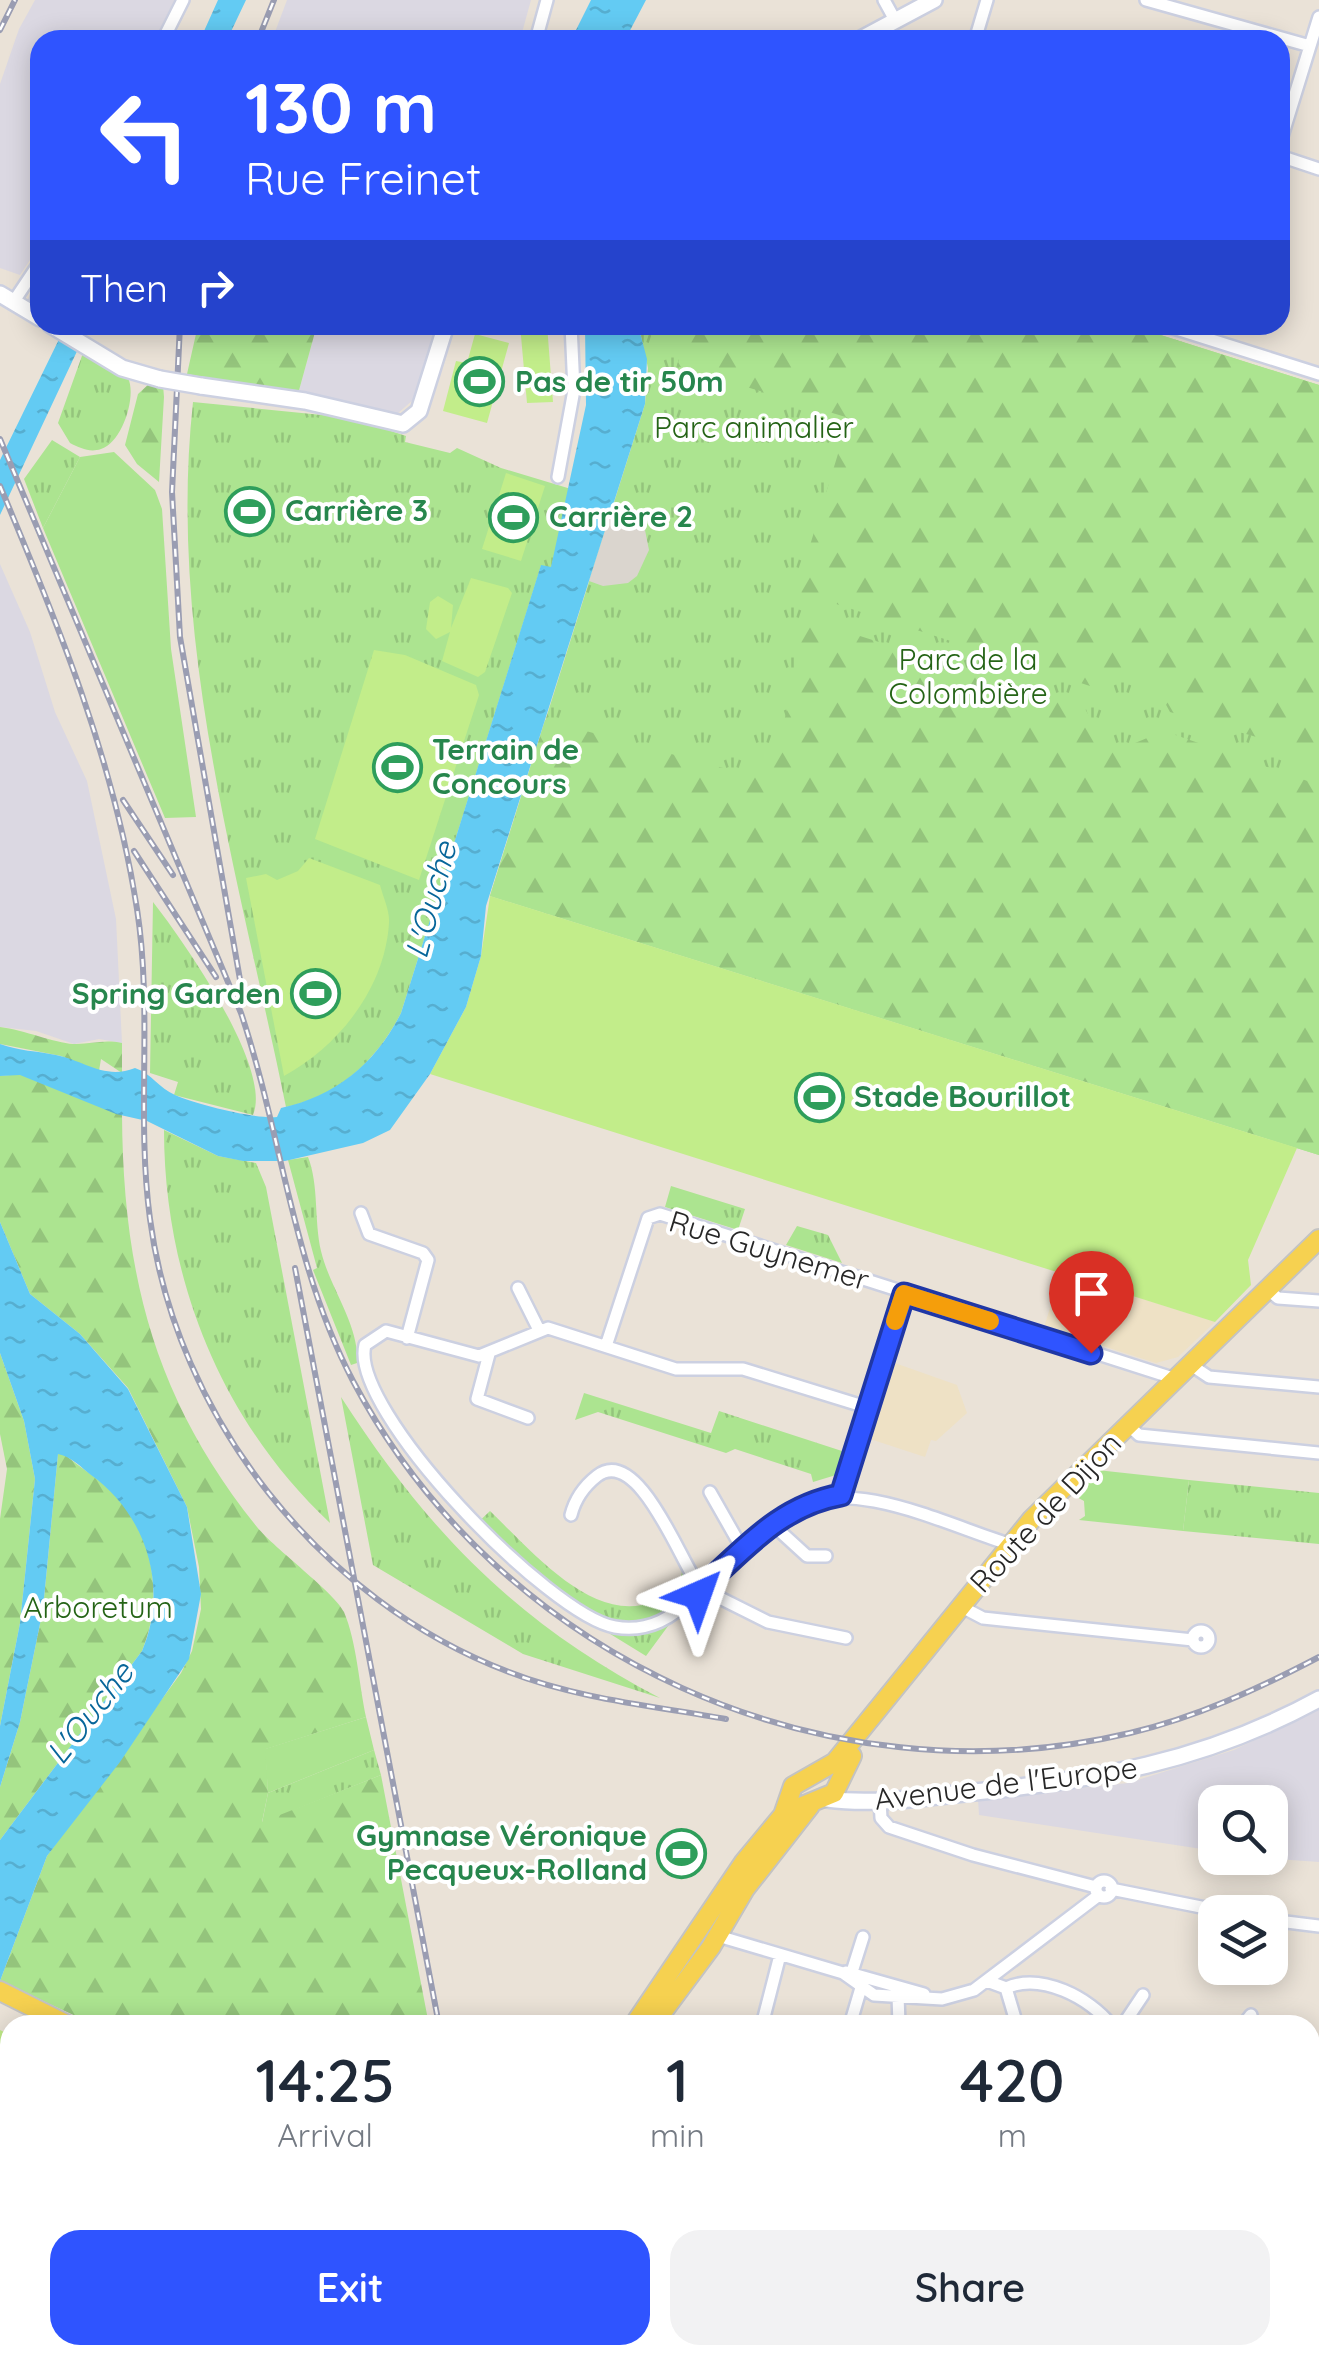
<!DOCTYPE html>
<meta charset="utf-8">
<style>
body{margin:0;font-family:Quicksand,sans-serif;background:#f2f2f3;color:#1f2937;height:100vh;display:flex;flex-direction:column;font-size:38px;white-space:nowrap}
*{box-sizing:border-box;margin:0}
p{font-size:32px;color:#747a83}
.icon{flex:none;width:55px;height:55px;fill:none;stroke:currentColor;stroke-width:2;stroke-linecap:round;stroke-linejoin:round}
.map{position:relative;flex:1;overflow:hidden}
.side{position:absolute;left:0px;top:2015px;width:1320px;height:350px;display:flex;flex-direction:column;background:#fff;border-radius:30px 30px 0 0;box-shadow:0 5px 25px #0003}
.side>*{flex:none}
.banner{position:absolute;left:30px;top:30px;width:1260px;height:305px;border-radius:30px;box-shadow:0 5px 25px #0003;background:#2f54ff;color:#fff;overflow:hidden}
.buttons{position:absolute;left:1198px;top:1785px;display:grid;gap:20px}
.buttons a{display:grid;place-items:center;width:90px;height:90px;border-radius:20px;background:#fff;box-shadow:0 5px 25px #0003;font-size:50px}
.pin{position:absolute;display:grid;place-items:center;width:85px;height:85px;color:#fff;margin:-102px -42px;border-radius:50% 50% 50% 0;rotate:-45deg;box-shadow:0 0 10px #0007}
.pin .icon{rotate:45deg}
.me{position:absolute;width:110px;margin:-55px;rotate:43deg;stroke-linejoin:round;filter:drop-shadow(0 0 8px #0008)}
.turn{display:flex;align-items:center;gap:35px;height:210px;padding:0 50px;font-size:45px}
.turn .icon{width:130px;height:130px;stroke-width:2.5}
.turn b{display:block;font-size:70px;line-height:85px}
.then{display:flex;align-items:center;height:95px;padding:0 50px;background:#0003;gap:20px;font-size:38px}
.eta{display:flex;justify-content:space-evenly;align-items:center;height:170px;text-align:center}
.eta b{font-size:60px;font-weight:600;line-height:70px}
.cta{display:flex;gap:20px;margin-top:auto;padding:20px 50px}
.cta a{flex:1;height:115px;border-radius:30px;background:#2f54ff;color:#fff;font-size:40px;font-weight:600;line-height:115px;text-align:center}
.cta a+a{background:#f2f2f3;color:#1f2937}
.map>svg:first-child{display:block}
.industrial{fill:#dbd8e2}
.education{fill:#eee1c5}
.grass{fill:url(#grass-tufts)}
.forest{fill:url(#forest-firs)}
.garden{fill:#ace490}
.pitch{fill:#c2ed8a}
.plaza{fill:#dad5ce}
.water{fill:url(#water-ripples)}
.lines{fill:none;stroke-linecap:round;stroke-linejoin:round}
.street-casing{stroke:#ccd0e1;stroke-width:16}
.secondary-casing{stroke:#ccd0e1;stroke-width:20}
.primary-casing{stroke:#c3c3c3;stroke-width:22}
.street{stroke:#fff;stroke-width:11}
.secondary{stroke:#fff;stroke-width:15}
.primary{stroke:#f6d150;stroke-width:18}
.rail-casing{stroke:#9a9db2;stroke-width:6}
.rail{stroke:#fff;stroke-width:2.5;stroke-dasharray:8;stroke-linecap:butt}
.secondary-bridge-casing{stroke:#ccd0e1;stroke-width:20;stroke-linecap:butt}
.secondary-bridge{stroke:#fff;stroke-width:15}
.route-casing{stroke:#1f37a6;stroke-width:25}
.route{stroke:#2f54ff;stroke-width:18}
.slow{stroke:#f59e0b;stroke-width:18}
.labels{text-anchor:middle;stroke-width:8;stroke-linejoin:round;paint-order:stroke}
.leisure-label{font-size:30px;font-weight:bold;fill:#27864d;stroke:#fff;text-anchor:start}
.park-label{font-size:30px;fill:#256416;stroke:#fff}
.street-label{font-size:30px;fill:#272727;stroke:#fff}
.water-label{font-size:32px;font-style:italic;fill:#07669a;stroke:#fff}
</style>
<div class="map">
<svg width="1319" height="2365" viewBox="0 0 1319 2365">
<defs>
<pattern id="grass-tufts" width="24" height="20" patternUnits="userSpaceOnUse" patternTransform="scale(2.5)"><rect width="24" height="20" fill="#ace490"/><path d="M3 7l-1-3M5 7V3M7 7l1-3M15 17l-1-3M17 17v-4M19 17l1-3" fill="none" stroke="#94c47c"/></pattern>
<pattern id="forest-firs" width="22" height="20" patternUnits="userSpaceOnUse" patternTransform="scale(2.5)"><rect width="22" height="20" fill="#ace490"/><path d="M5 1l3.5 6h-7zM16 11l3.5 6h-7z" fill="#94c47c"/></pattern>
<pattern id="water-ripples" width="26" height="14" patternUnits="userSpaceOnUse" patternTransform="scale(2.5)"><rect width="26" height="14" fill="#63cbf3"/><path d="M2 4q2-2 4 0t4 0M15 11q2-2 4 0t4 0" fill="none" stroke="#56aed0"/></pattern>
</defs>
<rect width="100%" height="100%" fill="#eae2d7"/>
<path class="industrial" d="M35 0H174L155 40H40V245L20 275 0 268V84L19 29Z
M287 0H531L520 40H272Z
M317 325H438L413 400 397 414 371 413 298 394Z
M0 564 30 632 55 712 87 781 116 919 122 1043 99 1039 74 1044 36 1031 0 1027Z
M1319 1710V1862L1261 1858H1270V1802H1215V1851L979 1815 978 1799 1128 1783 1234 1750Z"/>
<path class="education" d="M1061 1273 1215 1322 1178 1357 1156 1363 1044 1327Z
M892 1362 957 1385 967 1413 936 1441 931 1440 925 1457 867 1438Z
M946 2355H1110L1108 2365H945Z"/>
<path class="grass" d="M645 325H1129L1319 385V1155L490 896 645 404 648 368 639 328Z
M83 353 128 378C137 396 122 443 101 449 90 453 80 448 70 443L58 423Z
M193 402 352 418 406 436 405 442 450 453 457 448 501 468 571 489 551 568 541 566 401 1013C377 1060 339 1096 286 1107 239 876 167 640 193 402Z
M52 440 80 457 43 528 24 479Z
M153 902C182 939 273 1068 253 1115L174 1095 178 1082 150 1073Z
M164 1130 218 1156 256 1163 266 1187 330 1523C221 1421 164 1278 164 1130Z
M308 1157C319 1185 314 1220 321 1251 330 1289 360 1326 357 1363L351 1365 313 1270 317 1268 288 1160Z
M671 1186 745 1209 738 1230 665 1207Z
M797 1226 828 1235 842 1263 786 1245Z
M584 1393 711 1433 719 1411 845 1452 836 1475 813 1482 811 1474 735 1449 726 1453 598 1412 575 1420Z
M341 1397C428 1532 517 1623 660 1698L523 1654 373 1565Z
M1189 1480 1319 1493V1544L1183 1531Z
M490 1511C539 1558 612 1648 680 1584L682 1571 687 1591 664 1613 671 1622 646 1656 568 1608 473 1527Z
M374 1750 381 1775 262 1823 268 1793Z"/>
<path class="forest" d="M198 325H317L298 394 187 374Z
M690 325H1129L1319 385V755L1170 712 1158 690 1136 670H1117L1090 686 796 591 849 418 677 366Z
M150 383 163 385 164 397 159 482 137 464 125 445 138 394Z
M803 618 1084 707 1101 737 1123 748 1164 731 1319 785V1155L490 896 545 720 768 780 790 699Z
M0 1027C24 1030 55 1043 73 1044 89 1045 102 1039 122 1043V1073L101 1059 99 1071 61 1056 0 1044Z
M20 1074 122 1114C123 1274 154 1399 257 1527 275 1549 335 1593 344 1612 357 1643 359 1685 366 1717L266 1749 268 1793 262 1822 381 1775 429 2025H95L0 1981 47 1856 181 1673 192 1651 201 1609 199 1567 187 1507 128 1388 80 1334 30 1294 0 1222V1076Z
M0 1353 24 1421 35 1479 20 1623 0 1726V1519L7 1469 0 1434Z
M63 1453C81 1469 102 1480 118 1498 155 1539 163 1601 142 1651L0 1840V1787L20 1722 43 1609 58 1454Z"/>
<path class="garden" d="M114 452 155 490 162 509 171 649 196 817 165 818 43 528 80 457Z
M1097 1470 1189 1480 1183 1531 1079 1520 1085 1516 1084 1501 1073 1495Z
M366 1717 374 1750 268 1793 265 1749Z"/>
<path class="pitch" d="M520 325H547L553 402 527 403Z
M475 334 509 343 487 423 443 411 456 361 467 363Z
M506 473 545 486 521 561 482 549Z
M471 578 508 588 512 593 485 672 478 677 442 661 450 632 436 639 426 629 430 602 438 596 453 605 451 628Z
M374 650 405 655 476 685 479 695 419 880 315 839Z
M309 858 380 885C383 897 390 911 389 923 385 988 339 1046 284 1076L246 878 266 874 277 880 298 871Z
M490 896 1297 1148 1248 1260 1251 1285 1215 1322 430 1074 466 1007 481 956Z
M0 2030 10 2035V2355H398L392 2365H0Z
M1110 2355H1233L1232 2365H1108Z"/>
<path class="plaza" d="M613 505 632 512 644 525 649 550 637 576 628 583 603 586 589 581Z"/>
<path class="water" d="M218 0H246L227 40H200Z
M591 0H646L625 40H571Z
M66 325H81L87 330 0 515V460Z
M585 325H638L647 359 645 404 486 906 481 956 466 1007 430 1074 390 1130 363 1143 285 1161H243L218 1156 147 1121 116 1114 20 1075 0 1076V1044C19 1051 37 1051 56 1055 85 1061 105 1080 135 1068 152 1074 159 1088 175 1095 198 1105 255 1119 277 1117L281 1108C336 1096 376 1063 401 1013L541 565 551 567 586 405Z
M0 1222 30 1294 80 1334 128 1389 187 1507 201 1594 189 1659 120 1762 47 1856 0 1981V1840L142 1651C169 1588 147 1515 91 1475 81 1467 70 1456 58 1454L43 1609 20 1722 0 1787V1726L20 1623 35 1479 24 1421 0 1353Z"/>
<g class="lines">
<defs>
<path id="street" d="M884 0 895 20
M1146 0 1310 46
M163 40 183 0
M536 40 547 0
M975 40 987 0
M1280 143 1319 17
M1280 156 1319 169
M14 301 40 262
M33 313 40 286
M1164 325 1319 374
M558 477 574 390 571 325
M361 1213 369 1234 423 1253 428 1260 407 1338
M518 1288 539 1330
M1267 1289 1278 1298 1319 1301
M606 1346 648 1218 660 1214 1176 1379
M489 1354 477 1399 528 1418
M1191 1365 1209 1377 1319 1387
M1128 1425 1139 1435 1319 1453
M710 1492 743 1550
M841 1495 904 1294
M571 1515C575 1499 583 1487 597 1476 637 1445 679 1557 696 1581
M772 1524 807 1556H826
M709 1581C736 1557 762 1527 792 1509 850 1475 949 1526 1009 1544
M710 1593 768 1622 846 1638
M696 1594C674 1617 649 1633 615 1627 550 1616 348 1409 365 1345L386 1331 479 1356 548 1328 676 1369H743L866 1407
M960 1606 983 1618 1193 1640
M1193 1639a8 8 0 1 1 16 0a8 8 0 1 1-16 0Z
M880 1801 881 1818 889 1827 973 1855 1096 1887
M1096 1889a8 8 0 1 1 16 0a8 8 0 1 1-16 0Z
M1111 1889 1226 1912
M1270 1920 1319 1926
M718 1936 843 1973 874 1995 942 1999 974 1990 1099 1895
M846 1972 924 1994
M851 1975 863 1937
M987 1981 1006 1988C1041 1972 1090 1998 1111 2025
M1006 1988 1017 2025
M898 1995 899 2025
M762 2025 780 1955
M850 2025 863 1981
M1123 2025 1143 1995
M1243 2025 1251 2015
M1310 2069 1319 2070
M1310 2191 1319 2192
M544 2355 546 2365
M451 2365 457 2355
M771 2365 773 2355
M931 2365 932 2355
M1194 2365 1195 2355
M1276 2365 1277 2355"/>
<path id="secondary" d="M859 40 934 0
M0 294 40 318
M51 325 122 368 160 379
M201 386 305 401 403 424 419 411 446 325
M827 1799C872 1805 919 1798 965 1793 1095 1780 1202 1763 1319 1699"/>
<path id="primary" d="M800 1807 834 1793 852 1756
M0 1991 68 2025
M634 2025 744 1862 783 1815 793 1786 835 1762 1032 1519 1319 1239
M653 2025 711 1947 745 1889 810 1806
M425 2365 430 2355"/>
</defs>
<use href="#street" class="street-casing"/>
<use href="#secondary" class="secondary-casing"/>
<use href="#primary" class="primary-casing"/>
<use href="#street" class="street"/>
<use href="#secondary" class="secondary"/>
<use href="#primary" class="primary"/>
<defs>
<path id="rail" d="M0 30 15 0
M258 40 274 0
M180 325 172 492 180 637 242 991
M0 439 241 1013C282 1135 292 1265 353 1381 499 1658 825 1805 1130 1733 1197 1717 1258 1689 1319 1657
M0 486C58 624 114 760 137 909 153 1012 136 1116 150 1219 176 1417 321 1601 509 1672 578 1699 654 1706 726 1719
M123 800 173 875
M134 851 216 977
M295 1268 439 2025
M507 2355 509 2365"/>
</defs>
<use href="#rail" class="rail-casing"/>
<use href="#rail" class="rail"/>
<defs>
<path id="secondary-bridge" d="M160 379 201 386"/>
</defs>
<use href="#secondary-bridge" class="secondary-bridge-casing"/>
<use href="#secondary-bridge" class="secondary-bridge"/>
</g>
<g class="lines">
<defs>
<path id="route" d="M698 1595 709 1594V1581C750 1543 784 1505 841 1495L904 1294 1091 1353"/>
</defs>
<use href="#route" class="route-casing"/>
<use href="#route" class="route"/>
<path class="slow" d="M895 1321 904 1294 990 1321"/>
</g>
<defs>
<symbol id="stadium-ring" viewBox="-11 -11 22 22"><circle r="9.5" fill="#fff" stroke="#2e9e5b" stroke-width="1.5"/><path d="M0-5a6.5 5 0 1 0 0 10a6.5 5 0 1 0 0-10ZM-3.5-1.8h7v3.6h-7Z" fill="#2e9e5b"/></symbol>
</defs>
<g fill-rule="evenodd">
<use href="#stadium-ring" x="452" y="354" width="55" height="55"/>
<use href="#stadium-ring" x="222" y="484" width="55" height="55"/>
<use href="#stadium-ring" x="486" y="490" width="55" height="55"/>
<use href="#stadium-ring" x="370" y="740" width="55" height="55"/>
<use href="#stadium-ring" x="288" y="966" width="55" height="55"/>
<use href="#stadium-ring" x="792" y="1070" width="55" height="55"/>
<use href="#stadium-ring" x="654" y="1826" width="55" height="55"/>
</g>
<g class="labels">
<g class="leisure-label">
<text x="515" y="392">Pas de tir 50m</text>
<text x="285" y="521">Carrière 3</text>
<text x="549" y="527">Carrière 2</text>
<text x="432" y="760">Terrain de<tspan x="432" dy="34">Concours</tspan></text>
<text x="281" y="1004" text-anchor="end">Spring Garden</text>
<text x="854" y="1107">Stade Bourillot</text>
<text x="647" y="1846" text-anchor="end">Gymnase Véronique<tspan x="647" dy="34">Pecqueux-Rolland</tspan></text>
</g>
<g class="park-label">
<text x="754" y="438">Parc animalier</text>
<text x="968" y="670">Parc de la<tspan x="968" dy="34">Colombière</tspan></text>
<text x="98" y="1618">Arboretum</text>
</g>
<g class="street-label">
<text transform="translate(769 1251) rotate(17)" y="10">Rue Guynemer</text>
<text transform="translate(1046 1513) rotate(-47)" y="10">Route de Dijon</text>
<text transform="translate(1006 1784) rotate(-7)" y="10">Avenue de l'Europe</text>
</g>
<g class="water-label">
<text transform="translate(431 900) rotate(-75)" y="11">L'Ouche</text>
<text transform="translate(90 1713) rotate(-52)" y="11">L'Ouche</text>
</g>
</g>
</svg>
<div class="buttons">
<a><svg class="icon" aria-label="search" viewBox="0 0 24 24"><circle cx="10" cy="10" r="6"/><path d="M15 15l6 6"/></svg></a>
<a><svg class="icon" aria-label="layers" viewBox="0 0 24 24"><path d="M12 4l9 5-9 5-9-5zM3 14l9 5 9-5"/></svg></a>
</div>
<div class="pin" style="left:1091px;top:1353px;background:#d93025"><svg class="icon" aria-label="arrive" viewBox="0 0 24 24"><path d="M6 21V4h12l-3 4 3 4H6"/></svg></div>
<svg class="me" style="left:698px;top:1595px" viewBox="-20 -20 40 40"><path d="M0-17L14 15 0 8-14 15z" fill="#2f54ff" stroke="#fff" stroke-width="4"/></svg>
<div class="banner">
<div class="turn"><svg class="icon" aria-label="left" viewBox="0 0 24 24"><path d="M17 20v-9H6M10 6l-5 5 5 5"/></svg><div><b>130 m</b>Rue Freinet</div></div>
<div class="then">Then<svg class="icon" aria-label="right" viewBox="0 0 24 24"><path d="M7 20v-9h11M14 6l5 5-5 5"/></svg></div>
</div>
<section class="side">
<div class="eta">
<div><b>14:25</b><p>Arrival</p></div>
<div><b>1</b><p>min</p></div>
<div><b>420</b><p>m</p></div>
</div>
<div class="cta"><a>Exit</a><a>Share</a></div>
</section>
</div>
